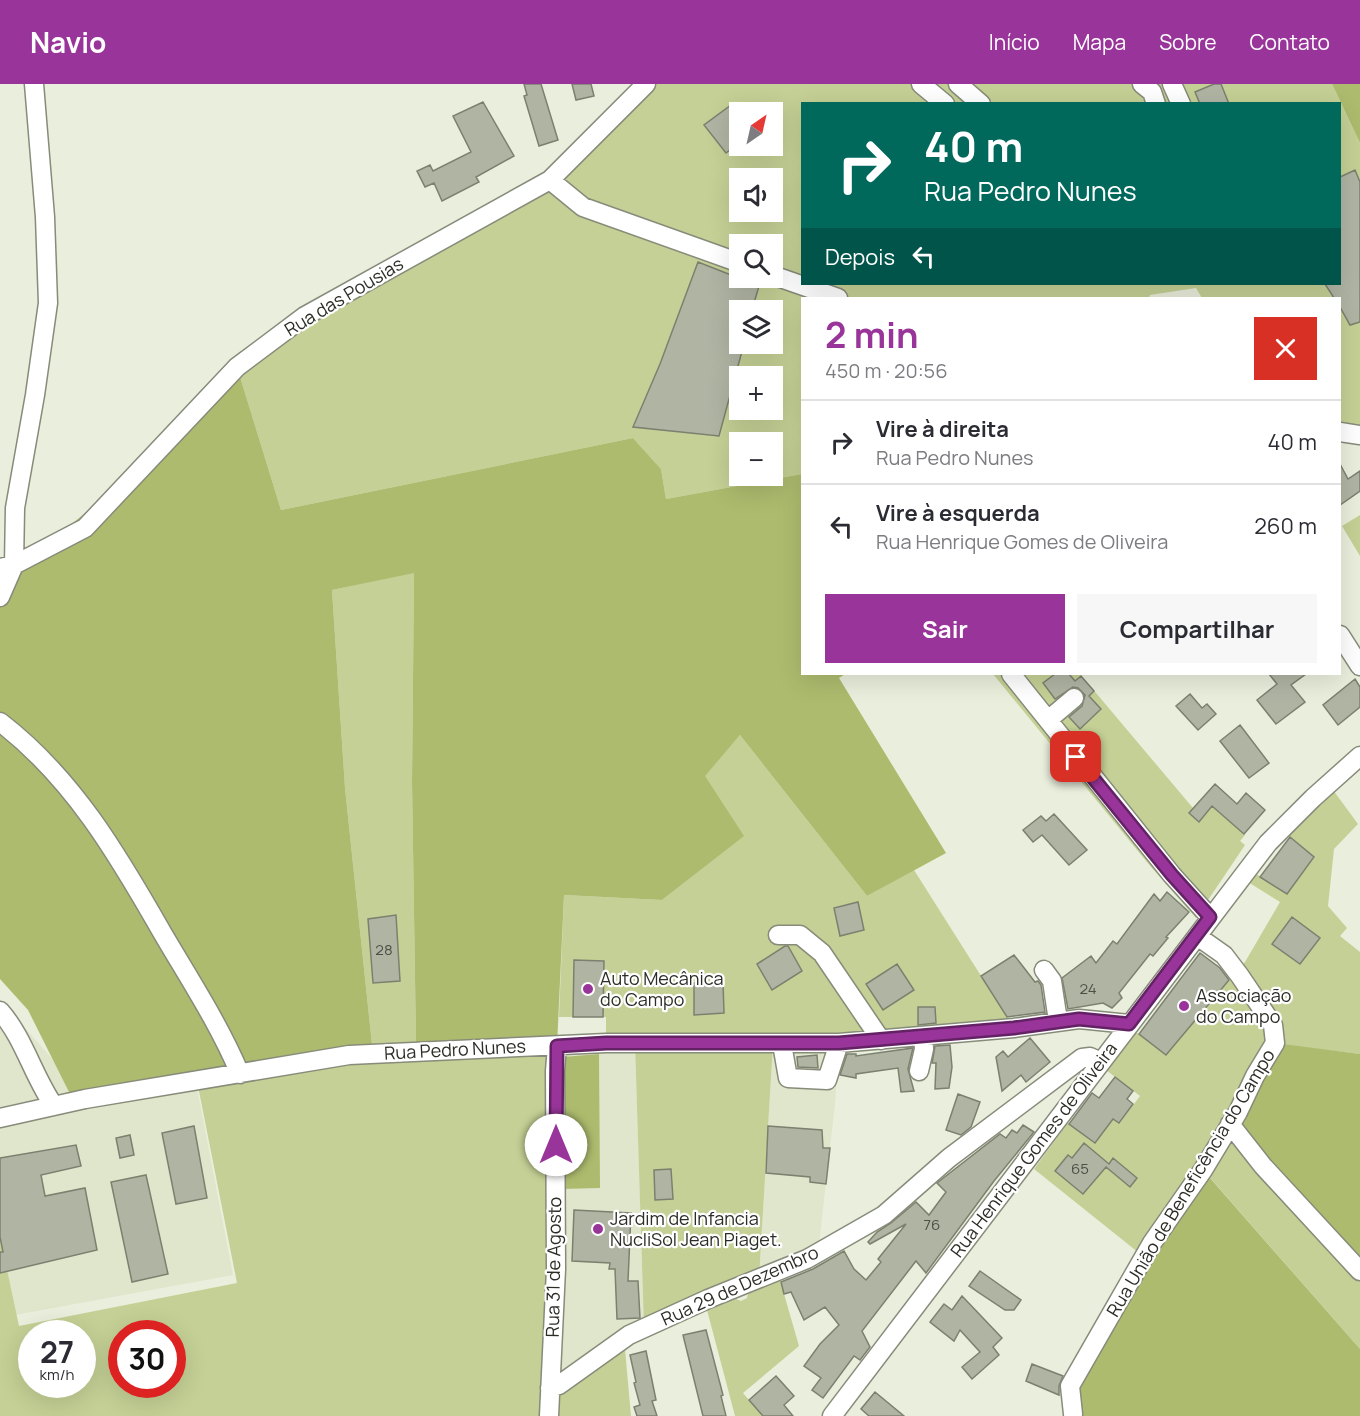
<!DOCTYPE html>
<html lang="pt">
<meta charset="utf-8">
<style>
body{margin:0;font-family:Manrope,sans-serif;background:#f7f7f7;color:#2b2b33;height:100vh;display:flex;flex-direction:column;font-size:22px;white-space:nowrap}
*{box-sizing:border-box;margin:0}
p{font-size:20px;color:#7c7c81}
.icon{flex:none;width:33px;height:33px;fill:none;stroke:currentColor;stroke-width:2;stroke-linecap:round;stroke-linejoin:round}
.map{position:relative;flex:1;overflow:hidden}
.panel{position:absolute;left:801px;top:213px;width:540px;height:378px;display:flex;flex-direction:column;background:#fff;border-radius:0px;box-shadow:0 6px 24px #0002}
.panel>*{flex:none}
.top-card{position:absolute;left:801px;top:18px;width:540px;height:183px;border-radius:0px;box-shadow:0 6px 24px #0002;background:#00695c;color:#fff;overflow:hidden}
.needle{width:39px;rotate:34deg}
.controls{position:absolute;left:729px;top:18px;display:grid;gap:12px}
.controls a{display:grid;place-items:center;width:54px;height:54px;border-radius:0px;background:#fff;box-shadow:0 6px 24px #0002;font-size:30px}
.speed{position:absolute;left:18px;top:1236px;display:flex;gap:12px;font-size:30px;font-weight:700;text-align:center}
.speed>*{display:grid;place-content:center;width:78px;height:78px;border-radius:50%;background:#fff;box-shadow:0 6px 24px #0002;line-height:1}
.speed small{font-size:15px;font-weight:400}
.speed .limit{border:9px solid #d22;background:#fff;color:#111}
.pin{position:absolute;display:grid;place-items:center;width:51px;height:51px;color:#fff;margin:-26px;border-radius:12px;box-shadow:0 3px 9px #0006}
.me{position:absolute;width:66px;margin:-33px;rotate:0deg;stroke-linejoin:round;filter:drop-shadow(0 0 4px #0008)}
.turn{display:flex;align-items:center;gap:21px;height:126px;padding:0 24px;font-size:27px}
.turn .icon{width:78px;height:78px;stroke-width:2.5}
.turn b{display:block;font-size:42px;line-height:51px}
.then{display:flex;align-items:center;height:57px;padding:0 24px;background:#0003;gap:12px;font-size:22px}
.round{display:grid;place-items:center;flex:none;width:63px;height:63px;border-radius:0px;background:#f7f7f7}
.overview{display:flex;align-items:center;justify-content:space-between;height:102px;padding:0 24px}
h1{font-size:36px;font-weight:700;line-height:45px;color:#99359a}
.cta{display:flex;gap:12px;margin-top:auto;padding:12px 24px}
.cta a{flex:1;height:69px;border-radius:0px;background:#99359a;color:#fff;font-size:24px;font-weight:700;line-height:69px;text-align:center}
.cta a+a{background:#f7f7f7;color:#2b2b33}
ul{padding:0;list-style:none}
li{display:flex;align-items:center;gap:18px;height:84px;padding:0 24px;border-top:2px solid #e1e1e2}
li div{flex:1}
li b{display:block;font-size:22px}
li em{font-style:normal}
header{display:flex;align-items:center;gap:36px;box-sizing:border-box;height:84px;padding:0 30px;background:#99359a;color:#fff}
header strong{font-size:28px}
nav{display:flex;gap:33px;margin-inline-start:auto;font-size:21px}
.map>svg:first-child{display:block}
.built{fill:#e0e6cc}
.green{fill:#c4d095;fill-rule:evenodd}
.forest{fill:#adbb6e}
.building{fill:#b0b4a3;stroke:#7c806f;stroke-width:1.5}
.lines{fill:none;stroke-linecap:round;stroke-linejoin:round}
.minor-casing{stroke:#878b7a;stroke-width:21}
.minor{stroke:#fff;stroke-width:18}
.route-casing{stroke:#632264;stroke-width:15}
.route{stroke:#99359a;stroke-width:10}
.poi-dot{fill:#99359a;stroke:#fff;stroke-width:2}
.labels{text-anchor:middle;stroke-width:4.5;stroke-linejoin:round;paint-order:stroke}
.number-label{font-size:15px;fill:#4d4f45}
.street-label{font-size:18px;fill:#2c2d26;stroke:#fff}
.poi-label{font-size:18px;fill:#2c2d26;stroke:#fff;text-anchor:start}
</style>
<header>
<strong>Navio</strong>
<nav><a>Início</a><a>Mapa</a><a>Sobre</a><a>Contato</a></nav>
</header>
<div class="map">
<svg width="1360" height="1332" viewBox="0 0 1360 1332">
<rect width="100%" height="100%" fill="#eaeedc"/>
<path class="built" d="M0 916 80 1006 194 988 233 1191 15 1231 0 1332Z
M839 959 835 1020 818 1169 759 1194 773 960Z
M635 960 644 1244 559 1301 557 962Z"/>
<path class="green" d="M646 0H1332L1360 59V98L1355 86 1340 93V20H802V200H1325L1334 214H1202L1196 204 1150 211 1149 214H802V390L666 415 661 385 633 354 281 426 237 283 305 232 550 96ZM740 28H772V62H740ZM740 94H772V128H740ZM740 160H772V194H740ZM740 226H772V260H740ZM740 292H772V326H740ZM740 358H772V392H740Z
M1340 223 1350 241 1360 238V351L1340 348Z
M1360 431V472L1342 442Z
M414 488 412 698 416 959 557 962 550 1303 624 1254 631 1332H0V1153L19 1242 237 1199 197 997 373 970 345 704 332 506ZM32 1250H82V1300H32ZM122 1250H172V1300H122Z
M993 590H1080L1193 724 1189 729 1199 738 1212 722 1245 751 1240 757 1245 761 1196 834 1151 783Z
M740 651 867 812 914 786 1014 944 773 960 759 1194 644 1244 635 960 606 959V933H603L604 877 574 876 573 933H559L564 811 662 816 743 752 704 692Z
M1333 706 1358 740 1334 765 1328 822 1347 844 1340 852 1360 868V970L1275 960 1144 1173 1034 1085 1068 1039 1095 1059 1113 1035 1120 1039 1140 1012 1106 986 1136 948 1166 970 1245 878 1280 818 1248 798 1255 789 1287 810 1314 773 1287 751Z
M1232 1045 1360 1190V1265L1206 1089Z
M780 1196 799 1262 743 1309 763 1332H735L707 1226 736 1215 741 1217 747 1214 748 1210Z"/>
<path class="forest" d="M1332 0H1360V59Z
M237 283 281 426 633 354 661 385 666 415 802 390V590H845L839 594 946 769 867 812 740 651 705 692 744 752 662 816 564 811 557 962 416 959 412 698 414 489 332 506 345 704 373 970 74 1018 28 926 0 895V484L34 470 144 382Z
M1275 959 1360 970V1185L1233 1041Z
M599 970 600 1104 561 1105 563 973Z
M1203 1086 1360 1265V1332H1073L1070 1302Z"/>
<path class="building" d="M524 0H541L558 56 539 62 524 12 527 11Z
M572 0H591L594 12 576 16Z
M1214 0H1221L1229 20H1200L1195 8Z
M483 18 514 72 476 93 479 98 442 117 434 99 425 103 417 87 430 81 433 87 471 68 453 32Z
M731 21 740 32V58L726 69 704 41Z
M1355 86 1360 98V238L1350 241 1340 223V214H1334L1325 200H1340V93Z
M698 178 759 202 752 226H740V260H744L719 352 633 343 660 280Z
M1340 380 1348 395 1360 387V407L1340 421Z
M1055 590H1069L1075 597 1081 592 1094 607 1089 612 1101 625 1080 645 1069 633 1082 622 1085 611 1078 604 1073 603 1055 615 1043 599Z
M1269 590H1306L1291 601 1305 618 1276 640 1257 616 1277 600Z
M1355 595 1360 603V623L1338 641 1323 621Z
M1190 610 1202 624 1207 620 1216 630 1198 646 1176 622Z
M1240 641 1269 679 1249 694 1220 657Z
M1215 700 1237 720 1246 709 1265 726 1244 750 1212 722 1199 738 1189 729Z
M1054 730 1087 766 1069 781 1042 751 1033 758 1023 746 1041 732 1046 737Z
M1290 753 1314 773 1287 810 1260 793Z
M1167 808 1189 828 1166 853 1168 854 1153 872 1150 870 1119 909 1122 914 1112 924 1103 919 1068 925 1062 894 1091 872 1096 879 1113 857 1117 860 1154 810 1160 817Z
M858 818 864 846 840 852 834 824Z
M396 831 400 897 373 899 368 835Z
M1292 833 1320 854 1300 880 1272 860Z
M785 862H788L802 887 772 906 757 880Z
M1200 869 1220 884 1229 896 1166 971 1139 950Z
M1014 871 1035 898 1038 897 1041 901 1045 928 1007 933 981 892Z
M574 876 604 877 603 933H573Z
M897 880 914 906 883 926 866 900Z
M723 898 724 929 694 931V899Z
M918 923H935L936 939 918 941Z
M1030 954 1050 978 1026 998 1021 991 1002 1007 996 973 1003 967 1008 973Z
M950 961 952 983 949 1004 935 1005 936 979H932L935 962Z
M913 964 908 985 914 1007 901 1008 898 984 856 990V994L840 991 847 970H856V972Z
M817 971 818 984 798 983 797 973Z
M1115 993 1133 1007 1127 1015 1133 1020 1119 1039 1113 1035 1095 1059 1069 1040 1092 1009 1099 1014Z
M958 1010 980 1018 971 1043 961 1051 946 1046Z
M1023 1041 1034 1048 994 1097 926 1189 916 1177 862 1247 870 1263 860 1276 854 1272 823 1314 812 1306 821 1294 804 1282 820 1260 839 1241 825 1223 804 1236 791 1208 784 1210 781 1198 813 1185 844 1167 854 1185 866 1196 881 1178 878 1175 906 1140 870 1160 868 1158 877 1148 891 1139 916 1118 929 1131 946 1108 937 1099 1000 1050 1006 1054 1012 1046 1017 1049Z
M194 1042 207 1114 176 1120 162 1049Z
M768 1042 822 1046 823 1064H830L826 1100 810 1098V1093L766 1089Z
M130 1051 134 1071 120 1074 116 1054Z
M1084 1059 1109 1080 1113 1074 1137 1094 1130 1103 1106 1083 1083 1110 1055 1087 1068 1071 1072 1074Z
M76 1061 81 1082 41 1091 45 1112 85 1104 97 1166 0 1189V1168H3L0 1153V1074Z
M671 1085 673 1115 655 1116 654 1086Z
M146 1091 168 1190 132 1198 111 1098Z
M574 1126 631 1129 628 1197H638L640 1234 617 1235 615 1185H609L610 1179 572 1177Z
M980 1187 1021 1216 1014 1226H1005L969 1202Z
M962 1212 1002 1254 993 1263 999 1271 972 1295 962 1283 980 1268 960 1246 954 1257 930 1238 944 1220 952 1226Z
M706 1246 723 1311 721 1312 726 1332H703L683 1251Z
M646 1267 656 1316 652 1317 657 1332H637L634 1323 640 1321 634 1299 636 1298 630 1271Z
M1032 1280 1063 1292 1059 1302V1311L1026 1297Z
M776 1292 794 1312 784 1321 793 1332H763L749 1316Z
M875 1308 904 1332H869L861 1325Z"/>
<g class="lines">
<defs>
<path id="minor" d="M921 0 945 20
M958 0 981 20
M1142 0 1152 8 1156 20
M1172 0 1181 20
M550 96 583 123 740 179
M772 191 838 214
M1340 348 1360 351
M0 484 14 481 85 444 237 283 305 232 550 96 646 0
M0 513 14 481 15 424 35 311 48 219 45 133 34 0
M1340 551 1360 582
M1011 590 1172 791 1210 833
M1048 636 1074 614
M0 638C73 694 118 771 163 850 190 896 219 940 240 990
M778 851H800L822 869 881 956
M1044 886 1052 897 1058 937
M0 927C24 954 33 992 54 1022
M782 960 788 994 827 996 839 959
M919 987 924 965 923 952
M0 1034 85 1015 349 971 606 959H839L1014 944 1079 935 1129 940
M1230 1040 1263 1082 1360 1187
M550 1304 559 1301 629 1251 708 1215 807 1175 884 1131 949 1074 1082 974 1090 973 1101 978
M1073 1330 1070 1302 1152 1159 1203 1086 1238 1028 1255 992 1275 959 1273 941 1240 892 1224 871 1197 852
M549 1332 556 1185 555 987 557 962
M832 1332 1268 759 1313 714 1360 672"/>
</defs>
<use href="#minor" class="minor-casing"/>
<use href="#minor" class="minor"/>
</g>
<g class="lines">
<defs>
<path id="route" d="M556 1061 557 962 606 959H839L1014 944 1079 935 1129 940 1210 833 1172 791 1076 673"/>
</defs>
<use href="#route" class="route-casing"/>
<use href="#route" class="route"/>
</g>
<g class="poi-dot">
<circle cx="588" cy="905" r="6"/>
<circle cx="1184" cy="922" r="6"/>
<circle cx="598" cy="1145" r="6"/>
</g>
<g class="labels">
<g class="number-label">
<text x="384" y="871">28</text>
<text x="1088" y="910">24</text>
<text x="1080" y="1090">65</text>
<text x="932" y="1146">76</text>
</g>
<g class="street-label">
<text transform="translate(344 213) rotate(-31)" y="6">Rua das Pousias</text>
<text transform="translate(455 966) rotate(-3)" y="6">Rua Pedro Nunes</text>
<text transform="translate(1034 1066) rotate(-53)" y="6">Rua Henrique Gomes de Oliveira</text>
<text transform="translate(1191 1099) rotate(-59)" y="6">Rua União de Beneficência do Campo</text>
<text transform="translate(554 1183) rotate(-89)" y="6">Rua 31 de Agosto</text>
<text transform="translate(740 1202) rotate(-24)" y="6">Rua 29 de Dezembro</text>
</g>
<g class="poi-label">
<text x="600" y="901">Auto Mecânica<tspan x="600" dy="21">do Campo</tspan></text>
<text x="1196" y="918">Associação<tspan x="1196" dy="21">do Campo</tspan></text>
<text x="610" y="1141">Jardim de Infancia<tspan x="610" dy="21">NucliSol Jean Piaget.</tspan></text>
</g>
</g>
</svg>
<div class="controls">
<a><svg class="needle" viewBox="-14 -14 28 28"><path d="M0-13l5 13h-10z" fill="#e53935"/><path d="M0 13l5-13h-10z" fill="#7c7c81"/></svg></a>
<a><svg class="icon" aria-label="sound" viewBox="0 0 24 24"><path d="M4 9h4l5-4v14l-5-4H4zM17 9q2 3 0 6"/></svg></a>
<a><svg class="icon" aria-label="search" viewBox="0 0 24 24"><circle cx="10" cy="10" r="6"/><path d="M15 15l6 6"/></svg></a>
<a><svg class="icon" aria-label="layers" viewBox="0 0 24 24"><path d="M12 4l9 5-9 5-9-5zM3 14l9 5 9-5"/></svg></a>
<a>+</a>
<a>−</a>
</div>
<div class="speed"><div>27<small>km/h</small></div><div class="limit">30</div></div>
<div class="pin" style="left:1076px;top:673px;background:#d93025"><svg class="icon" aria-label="arrive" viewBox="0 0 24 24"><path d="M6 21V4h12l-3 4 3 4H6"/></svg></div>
<svg class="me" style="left:556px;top:1061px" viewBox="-20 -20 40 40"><circle r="19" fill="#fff"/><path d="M0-13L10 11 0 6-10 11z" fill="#99359a"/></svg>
<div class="top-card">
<div class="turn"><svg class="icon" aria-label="right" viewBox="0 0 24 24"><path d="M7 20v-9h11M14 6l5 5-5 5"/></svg><div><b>40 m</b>Rua Pedro Nunes</div></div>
<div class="then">Depois<svg class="icon" aria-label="left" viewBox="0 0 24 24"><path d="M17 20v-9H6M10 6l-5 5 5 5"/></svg></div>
</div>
<section class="panel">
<div class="overview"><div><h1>2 min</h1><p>450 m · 20:56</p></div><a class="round" style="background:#d93025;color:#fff"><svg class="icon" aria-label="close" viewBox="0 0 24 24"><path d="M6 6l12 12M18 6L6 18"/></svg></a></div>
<ul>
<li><svg class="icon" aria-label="right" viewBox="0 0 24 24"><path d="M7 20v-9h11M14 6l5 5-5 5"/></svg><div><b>Vire à direita</b><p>Rua Pedro Nunes</p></div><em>40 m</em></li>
<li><svg class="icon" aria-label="left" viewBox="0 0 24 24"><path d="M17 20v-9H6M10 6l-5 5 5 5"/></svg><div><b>Vire à esquerda</b><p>Rua Henrique Gomes de Oliveira</p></div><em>260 m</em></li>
</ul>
<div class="cta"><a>Sair</a><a>Compartilhar</a></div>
</section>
</div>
